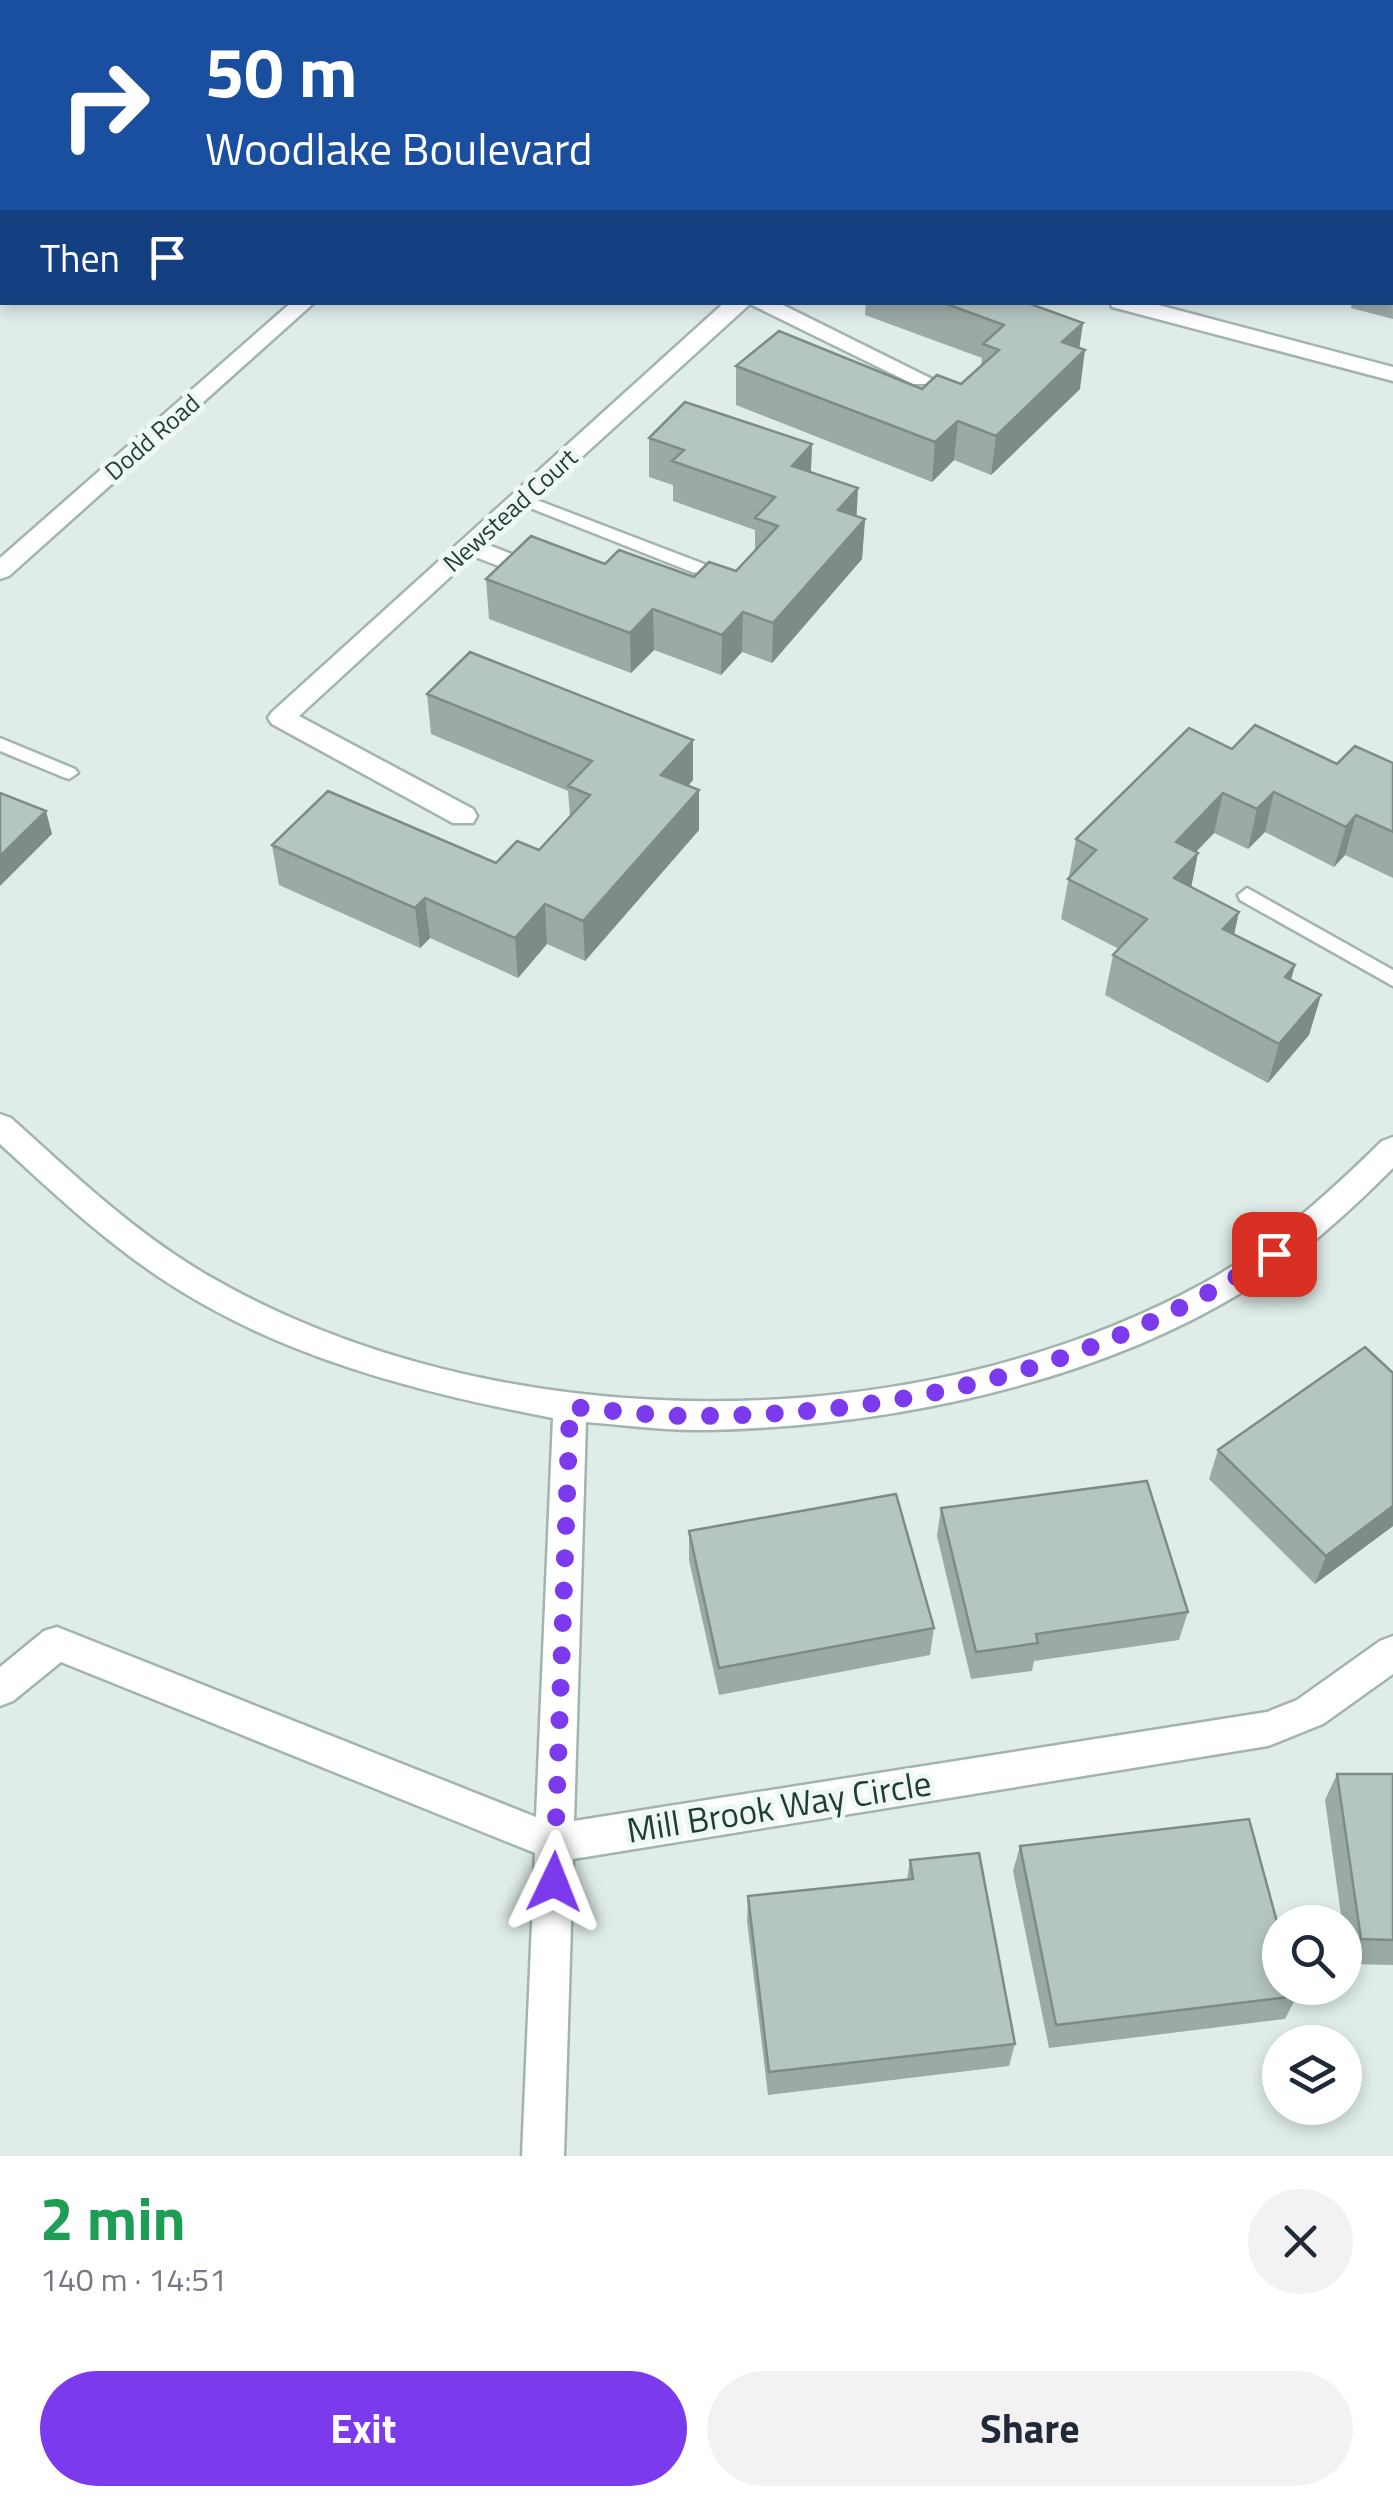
<!DOCTYPE html>
<meta charset="utf-8">
<style>
body{margin:0;font-family:"Titillium Web",sans-serif;background:#f2f2f3;color:#1f2937;height:100vh;display:flex;flex-direction:column;font-size:38px;white-space:nowrap}
*{box-sizing:border-box;margin:0}
p{font-size:32px;color:#747a83}
.icon{flex:none;width:55px;height:55px;fill:none;stroke:currentColor;stroke-width:2;stroke-linecap:round;stroke-linejoin:round}
.map{position:relative;height:2156px;overflow:hidden}
.sheet{display:flex;flex-direction:column;background:#fff;flex:1}
.sheet>*{flex:none}
.banner{position:absolute;left:0px;top:0px;width:1395px;height:305px;box-shadow:0 5px 15px #0003;background:#1a4fa0;color:#fff;overflow:hidden}
.buttons{position:absolute;left:1262px;top:1905px;display:grid;gap:20px}
.buttons a{display:grid;place-items:center;width:100px;height:100px;border-radius:50%;background:#fff;box-shadow:0 5px 15px #0003;font-size:50px}
.pin{position:absolute;display:grid;place-items:center;width:85px;height:85px;color:#fff;margin:-42px;border-radius:20px;box-shadow:0 5px 15px #0006}
.me{position:absolute;width:110px;margin:-55px;rotate:2deg;stroke-linejoin:round;filter:drop-shadow(0 0 8px #0008)}
.turn{display:flex;align-items:center;gap:35px;height:210px;padding:0 40px;font-size:45px}
.turn .icon{width:130px;height:130px;stroke-width:2.5}
.turn b{display:block;font-size:70px;line-height:85px}
.then{display:flex;align-items:center;height:95px;padding:0 40px;background:#0003;gap:20px;font-size:38px}
.round{display:grid;place-items:center;flex:none;width:105px;height:105px;border-radius:52px;background:#f2f2f3}
.headline{display:flex;align-items:center;justify-content:space-between;height:170px;padding:0 40px}
h1{font-size:60px;font-weight:700;line-height:75px;color:#1e9e55}
.primary-button{display:flex;gap:20px;margin-top:auto;padding:20px 40px}
.primary-button a{flex:1;height:115px;border-radius:60px;background:#7c3aed;color:#fff;font-size:40px;font-weight:700;line-height:115px;text-align:center}
.primary-button a+a{background:#f2f2f3;color:#1f2937}
.map>svg:first-child{display:block}
.lines{fill:none;stroke-linecap:round;stroke-linejoin:round}
.lane-casing{stroke:#a2b4ae;stroke-width:5}
.street-casing{stroke:#a2b4ae;stroke-width:5}
.lane{fill:#fff;fill-rule:evenodd}
.street{fill:#fff;fill-rule:evenodd}
.wall{fill:#9caaa5}
.shaded-wall{fill:#7f8b86}
.building{fill:#b5c6c0;stroke:#7f8b86;stroke-width:2.5}
.route{stroke:#7c3aed;stroke-width:18;stroke-dasharray:0 32.4}
.labels{text-anchor:middle;stroke-width:10;stroke-linejoin:round;paint-order:stroke}
.far-street-label{font-size:25px;fill:#1f3d36;stroke:#f0f8f4}
.near-street-label{font-size:35px;fill:#1f3d36;stroke:#f0f8f4}
</style>
<div class="map">
<svg width="1393" height="2156" viewBox="0 0 1393 2156">
<rect width="100%" height="100%" fill="#dfece7"/>
<g class="lines">
<defs>
<path id="lane" d="M2 71V79L0 80V72Z
M0 218H2V227H0Z
M521 494 704 564 706 568 698 573 692 572 515 502 513 499Z
M0 738 75 769 78 773 69 779 63 777 0 751Z
M1247 888 1393 970V986L1240 900 1238 895Z"/>
<path id="street" d="M385 0H413L414 2H387Z
M839 0H867L868 2H841Z
M292 302H315L9 576 0 579V558Z
M725 302H777L932 379 929 384H913L750 304 486 544 550 569 553 574 550 579H532L473 556 299 716 473 809 477 816 473 823H453L272 724 268 718 272 712Z
M1110 302H1147L1393 367V381L1112 307Z
M0 1114 11 1118C73 1174 134 1232 207 1275 494 1442 913 1442 1204 1283 1271 1246 1328 1194 1382 1141L1393 1137V1168C1348 1213 1301 1256 1247 1289 1092 1385 888 1426 708 1430 668 1431 626 1425 586 1422L574 1821 1267 1712 1297 1700 1380 1641 1393 1636V1674L1323 1724 1268 1746 573 1859 564 2156H522L535 1853 61 1662 13 1701 0 1706V1667L44 1631 57 1627 536 1817 553 1418C416 1392 276 1356 159 1277 101 1238 51 1191 0 1144Z"/>
</defs>
<use href="#lane" class="lane-casing"/>
<use href="#street" class="street-casing"/>
<use href="#lane" class="lane"/>
<use href="#street" class="street"/>
</g>
<path class="wall" d="M1231 0H1290V2H1231Z
M1392 229 1393 319 1351 308 1352 302H1392Z
M866 302H1026L1083 323 1079 348 1080 389 991 475 954 460 932 482 736 405V366L922 389 961 384 981 366 982 358 865 315Z
M649 438 812 444 811 472 857 517 865 519 862 559 772 663 742 652 721 675 654 650 631 673 489 619 486 579 605 564 694 577 736 571 755 551V530L673 501V485L649 477Z
M427 694 693 740V780L688 786 699 790V830L585 961 547 944 518 978 430 938 420 948 279 885 272 845 496 863 539 850 570 817 568 791 431 734Z
M1232 749 1337 764 1393 763V878L1345 855 1334 867 1265 832 1248 849 1214 833 1196 852 1198 853 1191 887 1239 912 1234 934 1295 965 1291 980 1321 995 1309 1035 1268 1083 1105 995 1113 955 1119 949 1061 919 1076 839Z
M1393 1373V1526L1315 1584 1209 1479 1218 1450Z
M941 1508 1188 1612 1179 1640 1034 1661 1032 1671 971 1679 937 1536Z
M689 1531 934 1628 930 1655 719 1695 689 1560Z
M1337 1774H1393V1965L1348 1964 1345 1942V1922H1342L1325 1800Z
M1020 1846 1297 1996 1285 2019 1049 2048 1013 1871Z
M910 1860 1015 2044 1009 2066 768 2095 747 1921 748 1896 907 1879Z"/>
<path class="shaded-wall" d="M750 0H767V2H747Z
M2 159V194L0 196V161Z
M1083 323 1078 357 1085 350 1080 389 991 475 996 436 1062 342Z
M958 421 954 460 932 482 935 442Z
M812 444 810 484 792 466Z
M858 488 856 528 838 510Z
M865 519 862 559 772 663 773 623Z
M653 609 654 650 631 673 630 633Z
M743 612 742 652 721 675 722 635Z
M693 740V780L662 815 661 775Z
M699 790V830L585 961 583 921Z
M1274 792 1265 832 1248 849 1257 809Z
M1223 793 1214 833 1167 882 1176 842Z
M46 811 52 834 0 886V856Z
M1356 815 1345 855 1334 867 1346 827Z
M1198 853 1190 893 1174 878Z
M425 898 430 938 420 948 415 908Z
M545 904 547 944 518 978 515 938Z
M1239 912 1230 952 1223 929Z
M1295 965 1284 1005 1285 977Z
M1321 995 1309 1035 1268 1083 1279 1044Z
M1393 1506V1526L1315 1584 1326 1556Z"/>
<path class="building" d="M688 0H750L747 2H686Z
M765 0H803L801 2H762Z
M1070 0H1163L1171 2H1068Z
M1304 0H1393L1387 2H1298Z
M2 79V159L0 161V80Z
M1392 229H1393V296L1392 295Z
M941 302H1025L1083 323 1062 342 1085 350 996 436 958 421 935 442 736 366 779 331 922 389 937 375 961 384 999 350 983 344 1004 325Z
M685 402 812 444 792 466 858 488 838 510 865 519 773 623 743 612 722 635 653 609 630 633 486 579 531 536 605 564 619 550 694 577 709 562 736 571 778 526 755 518 775 497 672 461 684 450 649 438Z
M470 652 693 740 661 775 699 790 583 921 545 904 515 938 425 898 415 908 272 845 328 791 496 863 517 841 539 850 590 795 568 786 592 761 427 694Z
M1255 725 1337 764 1355 746 1393 763V832L1356 815 1346 827 1274 792 1257 809 1223 793 1176 842 1198 853 1174 878 1239 912 1223 929 1295 965 1285 977 1321 995 1279 1044 1113 955 1147 919 1068 879 1096 850 1076 839 1189 728 1232 749Z
M0 793 46 811 0 856Z
M1365 1347 1393 1373V1506L1326 1556 1218 1450Z
M1147 1481 1188 1612 1036 1634 1038 1643 976 1652 941 1508Z
M896 1494 934 1628 719 1668 689 1531Z
M1337 1774H1393V1940L1361 1939Z
M1249 1819 1280 1933V1988H1295L1297 1996 1056 2025 1020 1846Z
M979 1853 1015 2044 769 2072 748 1896 913 1879 910 1860Z"/>
<g class="lines">
<path class="route" d="M554 1882 570 1407C610 1410 651 1416 691 1416 905 1416 1094 1369 1274 1254"/>
</g>
<g class="labels">
<g class="far-street-label">
<text transform="translate(152 437) rotate(-41)" y="9">Dodd Road</text>
<text transform="translate(510 510) rotate(-42)" y="9">Newstead Court</text>
</g>
<g class="near-street-label">
<text transform="translate(779 1807) rotate(-9)" y="12">Mill Brook Way Circle</text>
</g>
</g>
</svg>
<div class="buttons">
<a><svg class="icon" aria-label="search" viewBox="0 0 24 24"><circle cx="10" cy="10" r="6"/><path d="M15 15l6 6"/></svg></a>
<a><svg class="icon" aria-label="layers" viewBox="0 0 24 24"><path d="M12 4l9 5-9 5-9-5zM3 14l9 5 9-5"/></svg></a>
</div>
<div class="pin" style="left:1274px;top:1254px;background:#d93025"><svg class="icon" aria-label="arrive" viewBox="0 0 24 24"><path d="M6 21V4h12l-3 4 3 4H6"/></svg></div>
<svg class="me" style="left:554px;top:1882px" viewBox="-20 -20 40 40"><path d="M0-17L14 15 0 8-14 15z" fill="#7c3aed" stroke="#fff" stroke-width="4"/></svg>
<div class="banner">
<div class="turn"><svg class="icon" aria-label="right" viewBox="0 0 24 24"><path d="M7 20v-9h11M14 6l5 5-5 5"/></svg><div><b>50 m</b>Woodlake Boulevard</div></div>
<div class="then">Then<svg class="icon" aria-label="arrive" viewBox="0 0 24 24"><path d="M6 21V4h12l-3 4 3 4H6"/></svg></div>
</div>
</div>
<section class="sheet">
<div class="headline"><div><h1>2 min</h1><p>140 m · 14:51</p></div><a class="round"><svg class="icon" aria-label="close" viewBox="0 0 24 24"><path d="M6 6l12 12M18 6L6 18"/></svg></a></div>
<div class="primary-button"><a>Exit</a><a>Share</a></div>
</section>
